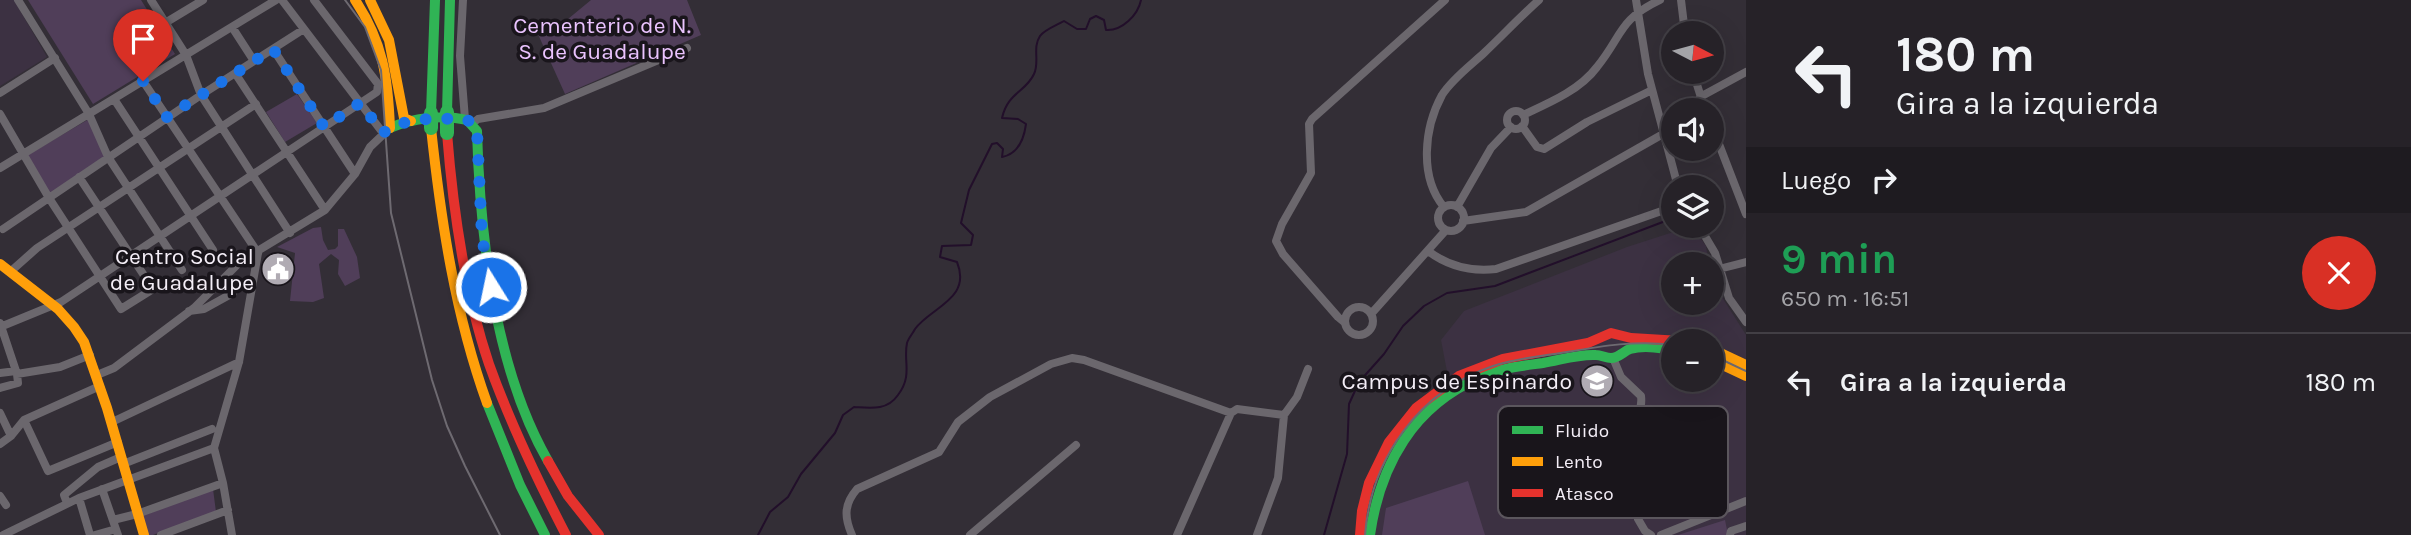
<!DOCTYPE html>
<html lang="es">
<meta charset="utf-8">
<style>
body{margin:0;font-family:Karla,sans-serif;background:#322f34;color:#f1f3f6;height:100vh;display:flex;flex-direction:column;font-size:26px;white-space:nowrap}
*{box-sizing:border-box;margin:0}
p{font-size:23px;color:#a4a4a8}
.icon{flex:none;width:38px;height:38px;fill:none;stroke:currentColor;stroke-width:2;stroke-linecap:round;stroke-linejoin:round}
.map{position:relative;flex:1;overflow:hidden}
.side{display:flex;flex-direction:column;background:#262228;width:665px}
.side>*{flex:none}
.hud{background:#262228;color:#f1f3f6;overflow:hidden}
.needle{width:46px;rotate:96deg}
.fabs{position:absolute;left:1661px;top:21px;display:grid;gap:14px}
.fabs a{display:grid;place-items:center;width:63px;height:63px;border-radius:50%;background:#262228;box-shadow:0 7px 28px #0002,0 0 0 2px #423f45;font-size:35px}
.pin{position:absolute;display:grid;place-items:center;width:60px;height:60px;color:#fff;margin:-72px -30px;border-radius:50% 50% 50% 0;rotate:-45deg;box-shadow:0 0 7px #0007}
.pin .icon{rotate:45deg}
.me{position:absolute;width:77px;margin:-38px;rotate:350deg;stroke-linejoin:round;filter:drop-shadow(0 0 5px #0008)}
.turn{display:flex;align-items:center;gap:24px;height:147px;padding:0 35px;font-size:32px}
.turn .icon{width:91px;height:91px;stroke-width:2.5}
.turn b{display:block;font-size:49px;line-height:60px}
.then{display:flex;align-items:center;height:66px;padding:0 35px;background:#0003;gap:14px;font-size:26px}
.round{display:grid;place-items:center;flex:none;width:74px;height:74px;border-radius:37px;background:#322f34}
.overview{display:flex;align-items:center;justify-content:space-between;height:119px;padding:0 35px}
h1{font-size:42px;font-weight:700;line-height:52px;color:#1e9e55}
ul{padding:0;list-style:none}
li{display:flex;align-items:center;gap:21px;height:98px;padding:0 35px;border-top:2px solid #423f45}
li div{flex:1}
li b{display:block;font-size:26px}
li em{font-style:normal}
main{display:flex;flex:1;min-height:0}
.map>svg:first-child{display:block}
.built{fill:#3c3142;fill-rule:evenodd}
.green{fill:#503e59}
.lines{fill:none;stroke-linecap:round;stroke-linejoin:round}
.stream{stroke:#220f2a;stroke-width:2}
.street{stroke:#6b676d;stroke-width:8}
.fast{stroke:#30b455;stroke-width:10}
.slow{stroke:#ff9f0a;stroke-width:10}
.jam{stroke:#e5322d;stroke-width:10}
.tram{stroke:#6e6a71;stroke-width:2}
.fast-bridge{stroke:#30b455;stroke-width:14}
.route{stroke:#1a73e8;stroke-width:12;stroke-dasharray:0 21.6}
.labels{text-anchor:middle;stroke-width:7;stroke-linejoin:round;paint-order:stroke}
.park-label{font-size:23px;fill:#eac3fe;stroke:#19151b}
.poi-label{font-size:23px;fill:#f4eef7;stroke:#19151b;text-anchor:end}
.key{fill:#19151b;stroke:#5b565d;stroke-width:2}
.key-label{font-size:19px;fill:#f4eef7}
</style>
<main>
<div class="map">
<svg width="1746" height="535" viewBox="0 0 1746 535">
<rect width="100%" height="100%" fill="#332e36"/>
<path class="built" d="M0 0H14L47 57 0 86Z
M1692 226 1706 246 1709 264H1673V303H1712V274L1713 283 1746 335V535H1360L1362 511 1389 442 1449 382 1441 340 1464 311 1627 247ZM1673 341H1712V380H1673Z"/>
<path class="green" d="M28 0H141L175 54 93 104Z
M591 0H687L701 35 565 94 537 32 568 19Z
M297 94 317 123 285 142 266 112Z
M89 119 105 156 49 194 26 156Z
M321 227 323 240 328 250 335 249 338 246V229H344L357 257 360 278 345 286 338 274 339 260 331 254 319 264 324 298 313 302 290 301 295 253 277 247 313 228Z
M1468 481 1485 535H1382L1386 508Z
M213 489 216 512 153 535H144L139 517Z
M1725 520 1728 535H1678Z"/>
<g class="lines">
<path class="stream" d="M758 535 770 512 788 497 801 474 835 433 843 415 854 407C870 408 887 411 898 395 913 375 903 361 907 343 908 339 913 333 915 329 931 307 972 299 957 262L940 257 942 246 971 245 973 235 961 223 969 190 992 144 997 143 1003 149 1002 157C1018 154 1024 139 1026 124L1018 119 1002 118C1008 92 1026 92 1034 74 1040 62 1032 48 1040 36 1044 30 1057 25 1064 21L1077 29H1086L1090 19 1096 16 1104 20 1106 30C1122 31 1138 15 1141 0
M1324 535 1347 454 1349 404 1359 382 1384 354 1403 326 1424 306 1447 293 1495 286 1668 220"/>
<path class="street" d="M18 0 89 114 108 157 182 270
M151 0 186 55 201 95 290 233
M282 0 383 133
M463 0 460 56 465 119
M1636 0 1648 74 1678 187
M1681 0 1685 33
M165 23 203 0
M232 27 254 61
M273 49 355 174
M1693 72 1705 110
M235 73 325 210
M143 81 258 253
M0 93 55 58
M1700 97 1746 72
M114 99 213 250
M1507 120a9 9 0 1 1 18 0a9 9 0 1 1-18 0Z
M0 114 49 198 121 309 153 289 79 177
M1523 115C1549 103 1580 90 1597 67 1623 35 1618 20 1660 0
M473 123 478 119 544 108 687 48
M1522 126 1537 147 1544 149 1587 122 1652 90
M1712 126 1746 214
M0 168 276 0
M1438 218a13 13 0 1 1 26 0a13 13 0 1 1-26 0Z
M1444 207C1419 177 1424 128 1442 95 1452 79 1471 65 1484 53 1503 35 1520 17 1539 0
M1457 207 1491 148 1511 127
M1463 221 1526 212 1663 134
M1699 226 1715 253 1729 298 1746 322
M3 229 201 95 304 29
M1428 251C1448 266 1470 272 1496 269L1673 207
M1719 269 1746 262
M10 272 37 248 256 104
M1345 321a14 14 0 1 1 28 0a14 14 0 1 1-28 0Z
M189 311 204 309 233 293 224 280
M1371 314 1446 230
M1344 322 1338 317 1283 254 1276 241 1282 224 1311 173 1309 124 1312 119 1445 0
M0 323 16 371 0 373
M0 327 61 302 377 92 378 84 314 0
M1613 358 1621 377 1641 396C1643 413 1635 415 1622 423L1620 429 1638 519 1645 531 1651 535
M97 375 114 368 194 308 241 261 325 210 355 174 370 147 390 128
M0 388 18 383 17 374 60 367 90 355
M0 413 11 436
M24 420 48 471 118 442
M112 422 239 362
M0 444 11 436 24 420 100 386
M123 464 212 429
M102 489 118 535
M0 496 6 505
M79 498 90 535
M67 503 64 495 98 467 121 457
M113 520 137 514 223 483
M3 535 79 498 214 448
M95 535 116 529
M161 535 228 510
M232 535 223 483 214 448 239 362 258 253
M852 535C844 517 844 504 857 489L939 452 958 422 990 397 1051 364 1072 358 1084 360 1231 413
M970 535 1076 445
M1177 535 1231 413 1237 409 1284 415
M1257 535 1278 478 1284 415 1297 397 1308 369
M1661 535 1746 501
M1730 535 1731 531 1746 526"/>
<path class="fast" d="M447 112 450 0
M431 113 435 0
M390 128C413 118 443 114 467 120L477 131C480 238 494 367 548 461
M487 403 520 485 545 535
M1370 535C1380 465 1413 406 1481 377 1500 368 1522 366 1543 363 1561 360 1578 354 1596 355 1601 355 1606 358 1611 358 1619 358 1624 351 1630 349 1644 345 1660 348 1673 350"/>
<path class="slow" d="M355 0C383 42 388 78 390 128
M370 0 389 40 404 118 411 121
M431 128C441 221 455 314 487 403
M0 264 58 309 74 327 84 342 107 408 144 535
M1712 349 1746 365
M1712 360 1746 376"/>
<path class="jam" d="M447 133C453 210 464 290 489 364 510 423 537 479 566 535
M548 461 568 496 599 535
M1360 535 1362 511 1369 483 1389 442 1416 408 1459 376 1503 359 1588 343 1611 333 1631 338 1681 341"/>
<path class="tram" d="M345 0 365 27 381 70 391 213 432 380 447 426 465 466 500 535
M1712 355 1746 371
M1365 535C1371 458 1419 391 1493 366 1517 358 1542 356 1567 352 1602 346 1637 340 1673 345"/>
<path class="fast-bridge" d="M447 112V133
M431 113V128"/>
</g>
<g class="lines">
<path class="route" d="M143 81 167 117 273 49 324 127 360 103 383 133C406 116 438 119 465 119L473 123 477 131 482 237 491 287"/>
</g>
<defs>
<symbol id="civic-disc" viewBox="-11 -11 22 22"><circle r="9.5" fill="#b0abb3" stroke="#19151b"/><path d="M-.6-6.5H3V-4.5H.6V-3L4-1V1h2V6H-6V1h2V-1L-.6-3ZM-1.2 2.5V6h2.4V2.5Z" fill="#fff"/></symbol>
<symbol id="university-disc" viewBox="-11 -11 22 22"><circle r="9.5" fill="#b0abb3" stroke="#19151b"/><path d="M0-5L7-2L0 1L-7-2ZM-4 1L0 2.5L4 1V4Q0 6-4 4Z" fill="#fff"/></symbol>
</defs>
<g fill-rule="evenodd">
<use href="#civic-disc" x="259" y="250" width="38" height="38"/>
<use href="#university-disc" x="1578" y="362" width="38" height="38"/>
</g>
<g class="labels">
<g class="park-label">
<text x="602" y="33">Cementerio de N.<tspan x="602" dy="26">S. de Guadalupe</tspan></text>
</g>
<g class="poi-label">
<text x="254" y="264">Centro Social<tspan x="254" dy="26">de Guadalupe</tspan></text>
<text x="1572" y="389">Campus de Espinardo</text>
</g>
</g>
<rect x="1498" y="406" width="230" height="112" rx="10" class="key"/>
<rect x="1512" y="426" width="31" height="8" fill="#30b455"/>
<rect x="1512" y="457" width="31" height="9" fill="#ff9f0a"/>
<rect x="1512" y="489" width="31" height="8" fill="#e5322d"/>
<g class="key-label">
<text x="1555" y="437">Fluido</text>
<text x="1555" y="468">Lento</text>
<text x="1555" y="500">Atasco</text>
</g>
</svg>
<div class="fabs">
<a><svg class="needle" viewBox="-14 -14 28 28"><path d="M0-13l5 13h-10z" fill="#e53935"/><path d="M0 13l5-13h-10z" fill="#a4a4a8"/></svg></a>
<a><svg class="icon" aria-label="sound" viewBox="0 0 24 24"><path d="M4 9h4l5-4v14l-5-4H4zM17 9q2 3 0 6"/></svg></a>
<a><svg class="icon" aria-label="layers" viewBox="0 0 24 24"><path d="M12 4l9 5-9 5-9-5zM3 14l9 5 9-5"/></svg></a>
<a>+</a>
<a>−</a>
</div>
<div class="pin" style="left:143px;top:81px;background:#d93025"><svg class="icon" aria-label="arrive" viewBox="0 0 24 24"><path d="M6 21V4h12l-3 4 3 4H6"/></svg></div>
<svg class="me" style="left:491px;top:287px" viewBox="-20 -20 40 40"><circle r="17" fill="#1a73e8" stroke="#fff" stroke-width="3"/><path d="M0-11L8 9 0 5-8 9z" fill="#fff"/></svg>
</div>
<section class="side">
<div class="hud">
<div class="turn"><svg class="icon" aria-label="left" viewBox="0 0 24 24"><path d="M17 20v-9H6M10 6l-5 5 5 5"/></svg><div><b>180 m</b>Gira a la izquierda</div></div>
<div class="then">Luego<svg class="icon" aria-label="right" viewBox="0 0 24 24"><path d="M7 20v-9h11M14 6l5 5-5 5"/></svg></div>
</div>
<div class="overview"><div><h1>9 min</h1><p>650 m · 16:51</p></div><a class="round" style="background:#d93025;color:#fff"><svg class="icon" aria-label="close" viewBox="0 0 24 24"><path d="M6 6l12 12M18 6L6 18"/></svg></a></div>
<ul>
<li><svg class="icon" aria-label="left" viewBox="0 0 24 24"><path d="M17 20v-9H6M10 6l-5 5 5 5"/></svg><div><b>Gira a la izquierda</b></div><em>180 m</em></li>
</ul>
</section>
</main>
